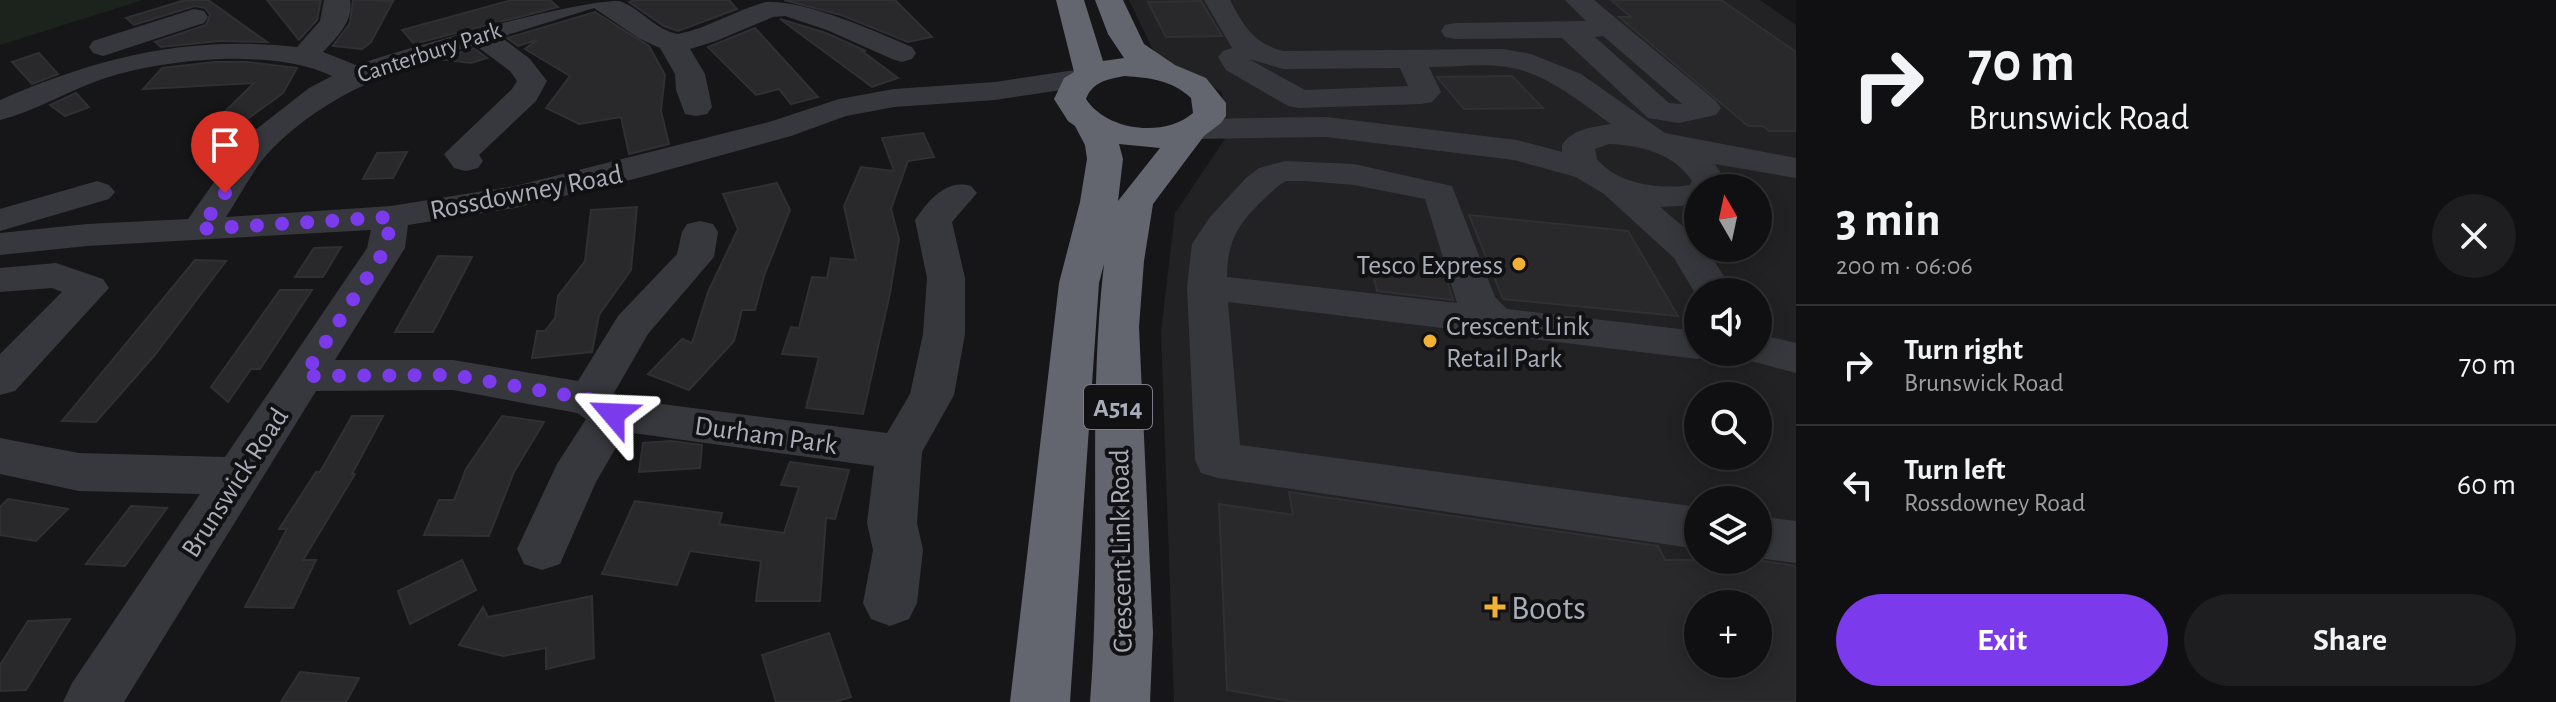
<!DOCTYPE html>
<meta charset="utf-8">
<style>
body{margin:0;font-family:"Alegreya Sans",sans-serif;background:#1e1e20;color:#f1f3f6;height:100vh;display:flex;flex-direction:column;font-size:30px;white-space:nowrap}
*{box-sizing:border-box;margin:0}
p{font-size:26px;color:#9c9d9f}
.icon{flex:none;width:44px;height:44px;fill:none;stroke:currentColor;stroke-width:2;stroke-linecap:round;stroke-linejoin:round}
.map{position:relative;flex:1;overflow:hidden}
.sheet{display:flex;flex-direction:column;background:#101012;width:760px}
.sheet>*{flex:none}
.guide{background:#101012;color:#f1f3f6;overflow:hidden}
.needle{width:52px;rotate:351deg}
.tools{position:absolute;left:1684px;top:174px;display:grid;gap:16px}
.tools a{display:grid;place-items:center;width:88px;height:88px;border-radius:50%;background:#101012;box-shadow:0 4px 20px #0003,0 0 0 2px #303032;font-size:40px}
.pin{position:absolute;display:grid;place-items:center;width:68px;height:68px;color:#fff;margin:-82px -34px;border-radius:50% 50% 50% 0;rotate:-45deg;box-shadow:0 0 8px #0007}
.pin .icon{rotate:45deg}
.me{position:absolute;width:88px;margin:-44px;rotate:296deg;stroke-linejoin:round;filter:drop-shadow(0 0 6px #0008)}
.turn{display:flex;align-items:center;gap:28px;height:168px;padding:0 40px;font-size:36px}
.turn .icon{width:104px;height:104px;stroke-width:2.5}
.turn b{display:block;font-size:56px;line-height:68px}
.round{display:grid;place-items:center;flex:none;width:84px;height:84px;border-radius:42px;background:#1e1e20}
.overview{display:flex;align-items:center;justify-content:space-between;height:136px;padding:0 40px}
h1{font-size:48px;font-weight:600;line-height:60px}
.button{display:flex;gap:16px;margin-top:auto;padding:16px 40px}
.button a{flex:1;height:92px;border-radius:48px;background:#7c3aed;color:#fff;font-size:32px;font-weight:600;line-height:92px;text-align:center}
.button a+a{background:#1e1e20;color:#f1f3f6}
ul{padding:0;list-style:none}
li{display:flex;align-items:center;gap:24px;height:120px;padding:0 40px;border-top:2px solid #303032}
li div{flex:1}
li b{display:block;font-size:30px}
li em{font-style:normal}
main{display:flex;flex:1;min-height:0}
.map>svg:first-child{display:block}
.built{fill:#222225;fill-rule:evenodd}
.green{fill:#1c231d}
.building{fill:#29292c;stroke:#303034;stroke-width:2;fill-rule:evenodd}
.lines{fill:none;stroke-linecap:round;stroke-linejoin:round}
.minor{fill:#37383d;fill-rule:evenodd}
.highway{fill:#63666e;fill-rule:evenodd}
.route{stroke:#7c3aed;stroke-width:14;stroke-dasharray:0 25.2}
.poi-dot{fill:#f2b134;stroke:#111113;stroke-width:3}
.labels{text-anchor:middle;stroke-width:8;stroke-linejoin:round;paint-order:stroke}
.far-street-label{font-size:24px;fill:#a8adb8;stroke:#111113}
.shield{fill:#111113;stroke:#7b7e86;stroke-width:2}
.shield-label{font-size:26px;font-weight:bold;fill:#a8adb8}
.street-label{font-size:28px;fill:#a8adb8;stroke:#111113}
.poi-label{font-size:28px;fill:#a8adb8;stroke:#111113;text-anchor:end}
.near-poi-label{font-size:34px;fill:#a8adb8;stroke:#111113;text-anchor:start}
</style>
<main>
<div class="map">
<svg width="1796" height="702" viewBox="0 0 1796 702">
<rect width="100%" height="100%" fill="#161618"/>
<path class="built" d="M1129 0H1760L1796 25V702H1174L1161 331 1175 213 1227 136 1222 92 1157 58ZM1698 188H1758V248H1698ZM1698 292H1758V352H1698ZM1698 396H1758V456H1698ZM1698 500H1758V560H1698ZM1698 604H1758V664H1698Z"/>
<path class="green" d="M0 0H143L0 45Z"/>
<path class="building" d="M185 0H208L267 42 219 41 161 47 155 42 206 25 210 15 205 8 195 6 134 25 126 18Z
M267 0H321L317 20 299 40Z
M353 0 393 1 371 42 362 49 333 46 350 23Z
M512 0H550L558 7 414 44 402 30Z
M635 0H729L737 9 678 31 664 26 629 2Z
M784 0H895L932 37 908 42 841 15Z
M1611 0H1721L1796 52V131H1769L1763 126H1748L1619 17H1631Z
M1201 1 1222 36 1166 37 1148 2Z
M595 12 649 46 665 75 661 111 669 144 629 154 621 117 579 124 546 108 570 76 525 49 537 40 518 46 507 38Z
M780 19 826 33 866 51H862L898 78 872 87Z
M755 28 818 97 791 104 779 89 756 95 708 47Z
M474 48 487 58 471 63 439 59Z
M39 53 58 74 32 84 12 62Z
M215 62H247L297 68 283 93 215 143 205 131 254 83 143 89 162 68Z
M1512 76 1543 108 1464 109 1437 77Z
M76 93 89 107 65 116 50 105Z
M923 133 934 157 908 161 891 209 899 239 890 293 863 414 806 408 819 357 782 354 791 327 799 328 812 277 827 278 831 258 856 260 844 206 861 167 894 171 882 138Z
M407 152 393 178 363 179 377 153Z
M777 183 790 210 764 276 755 310H742L734 341 689 390 648 374 682 339 692 343 708 292 738 229 723 194Z
M637 207 631 270 599 315 592 352 532 358 537 331H545L555 318 558 296 585 261 591 210Z
M1469 215 1628 231 1678 316 1503 299Z
M341 247 323 277H295L314 248Z
M438 256 472 257 433 332H395Z
M195 260 226 261 154 356 96 422 62 421Z
M1371 265 1445 273 1453 300 1377 291Z
M280 290H312L260 369H251L228 402 211 387Z
M352 416H383L352 474H355L303 560H316L293 608 245 607 287 529H279L316 472H320Z
M502 416 544 422 514 472 489 536 424 535 439 500H454L466 469Z
M671 441 702 445 700 468 639 472 643 443Z
M790 462 849 470 835 519 826 518 820 601H756L761 561 690 551 677 585 602 574 635 501 722 513 719 524 784 533 799 487 781 485Z
M1289 492 1658 546 1665 560H1756L1796 566V702H1295L1227 690 1219 504 1293 515ZM1698 604H1758V664H1698Z
M8 499 68 509 36 541 0 535V507Z
M131 506 167 508 125 566 86 564Z
M462 560 476 590 410 624 398 591Z
M592 596 594 658 546 669V648L503 656 459 645 483 607 488 617Z
M70 619 26 690 0 691V665L28 621Z
M829 633 851 697 835 702H776L762 655Z
M300 672 359 678 346 702H281Z"/>
<g class="lines">
<path class="minor" d="M324 0H350C354 21 337 37 323 52L356 65C406 48 576 0 619 1 641 8 655 30 678 34 709 28 736 10 766 2 806 0 875 31 912 47L916 53 912 59 902 62 892 59 827 30 785 16 773 17 716 41 690 49 705 74 712 107 707 114 696 116 685 114 676 90 675 74 660 48 640 39 594 8 501 37 530 59 547 81 536 101 479 155 483 161 478 168 466 171 454 168 444 154 512 89 517 81 510 71 475 45C399 68 327 92 270 151 253 169 240 196 226 217L391 206 515 186 769 122 839 99 894 89 995 82 1082 69 1093 72 1097 78 1093 84 1082 87 995 100 894 107 846 116 791 136 642 177 515 208 408 225 405 248 335 360H453L578 381 618 316 677 254 682 232 687 224 700 221 713 224 718 232 714 257 648 334 614 393 623 399 887 433 910 394 923 334 927 278 915 220C929 200 946 179 971 186L977 193 952 222 965 278V334L954 395 922 452 917 523 923 550 917 603 909 619 890 626 871 619 863 603 873 550 867 523 874 466 625 432 596 482 560 564 542 570 524 564 517 549 557 464 586 419 577 413 453 390 316 391 124 702H63L72 683 200 494 79 491 0 474V438L79 453 225 457 367 248 371 230 87 246 0 255V233L87 224 188 219 245 138 309 88 332 76C271 47 159 59 97 81 64 93 33 112 0 120V100C98 57 189 35 297 47L320 21Z
M1204 0H1230C1244 26 1253 43 1283 51L1503 49 1531 54 1581 74 1665 133 1796 158V178L1715 164 1726 181 1723 188H1698V205L1660 207 1698 239V248H1706L1734 292H1698V298L1674 258 1604 194 1576 177 1514 160 1326 137 1196 139 1185 136 1180 129 1185 122 1196 119 1326 117 1517 140 1562 152V145C1572 129 1593 127 1611 124 1583 104 1557 82 1524 71 1495 61 1459 67 1429 67L1441 92 1432 102 1421 104 1299 108 1288 106 1226 70 1218 57 1223 51 1232 48ZM1249 59 1283 69 1400 68 1408 86 1305 90ZM1609 144C1640 145 1674 153 1692 181L1690 185C1660 190 1617 184 1597 159L1595 149Z
M1565 0H1594L1716 101 1721 108 1716 115 1679 123 1648 118 1562 38 1455 39 1445 37 1441 31 1445 25 1455 23 1586 21ZM1603 36 1682 104 1669 103 1595 37Z
M194 9 204 11 208 17 204 23 103 56 93 53 89 47 93 41Z
M1285 161 1354 164 1452 186 1495 297 1507 309 1698 331V352H1715L1698 359 1228 302 1240 445 1698 507V549L1218 478 1201 473 1195 460 1187 287 1192 244 1210 217 1246 178 1259 168ZM1305 181 1354 185 1425 199 1457 303 1227 277C1227 232 1246 216 1278 186L1286 181Z
M97 181 109 185 115 192 109 199 0 231V209Z
M56 263 103 279 109 288 15 391 0 395V354L62 292 52 288 0 292V268Z
M1758 334 1796 343V373L1743 359 1739 352H1758Z
M1758 516 1796 521V563L1758 558Z"/>
<path class="highway" d="M1056 0H1084L1103 61 1124 58 1108 34 1095 0H1123L1144 44 1175 65 1206 78 1226 103V116L1221 123 1204 136 1153 204 1144 261 1139 327 1153 633 1150 702H1090C1102 556 1087 409 1104 264L1099 283 1070 702H1010L1059 283 1080 202 1087 159 1085 145 1075 126 1068 121 1054 99 1064 78 1074 72ZM1125 76C1150 78 1172 80 1191 98L1193 113C1164 138 1107 131 1086 99 1092 82 1108 79 1125 76ZM1119 144 1160 148 1118 201 1123 159Z"/>
</g>
<g class="lines">
<path class="route" d="M225 193 200 229 391 217 386 248 304 376 453 375 589 399 613 414"/>
</g>
<g class="poi-dot">
<circle cx="1519" cy="264" r="8"/>
<circle cx="1430" cy="341" r="8"/>
<path d="M1491 595h8v8h8v8h-8v8h-8v-8h-8v-8h8z"/>
</g>
<g class="labels">
<g class="far-street-label">
<text transform="translate(429 52) rotate(-18)" y="8">Canterbury Park</text>
</g>
<rect class="shield" x="1084" y="385" width="68" height="44" rx="6"/>
<g class="shield-label">
<text x="1118" y="416">A514</text>
</g>
<g class="street-label">
<text transform="translate(526 191) rotate(-11)" y="10">Rossdowney Road</text>
<text transform="translate(766 434) rotate(8)" y="10">Durham Park</text>
<text transform="translate(234 482) rotate(-57)" y="10">Brunswick Road</text>
<text transform="translate(1120 551) rotate(-91)" y="10">Crescent Link Road</text>
</g>
<g class="poi-label">
<text x="1503" y="274">Tesco Express</text>
<text x="1446" y="335" text-anchor="start">Crescent Link<tspan x="1446" dy="32">Retail Park</tspan></text>
</g>
<g class="near-poi-label">
<text x="1511" y="619">Boots</text>
</g>
</g>
</svg>
<div class="tools">
<a><svg class="needle" viewBox="-14 -14 28 28"><path d="M0-13l5 13h-10z" fill="#e53935"/><path d="M0 13l5-13h-10z" fill="#9c9d9f"/></svg></a>
<a><svg class="icon" aria-label="sound" viewBox="0 0 24 24"><path d="M4 9h4l5-4v14l-5-4H4zM17 9q2 3 0 6"/></svg></a>
<a><svg class="icon" aria-label="search" viewBox="0 0 24 24"><circle cx="10" cy="10" r="6"/><path d="M15 15l6 6"/></svg></a>
<a><svg class="icon" aria-label="layers" viewBox="0 0 24 24"><path d="M12 4l9 5-9 5-9-5zM3 14l9 5 9-5"/></svg></a>
<a>+</a>
</div>
<div class="pin" style="left:225px;top:193px;background:#d93025"><svg class="icon" aria-label="arrive" viewBox="0 0 24 24"><path d="M6 21V4h12l-3 4 3 4H6"/></svg></div>
<svg class="me" style="left:613px;top:414px" viewBox="-20 -20 40 40"><path d="M0-17L14 15 0 8-14 15z" fill="#7c3aed" stroke="#fff" stroke-width="4"/></svg>
</div>
<section class="sheet">
<div class="guide">
<div class="turn"><svg class="icon" aria-label="right" viewBox="0 0 24 24"><path d="M7 20v-9h11M14 6l5 5-5 5"/></svg><div><b>70 m</b>Brunswick Road</div></div>
</div>
<div class="overview"><div><h1>3 min</h1><p>200 m · 06:06</p></div><a class="round"><svg class="icon" aria-label="close" viewBox="0 0 24 24"><path d="M6 6l12 12M18 6L6 18"/></svg></a></div>
<ul>
<li><svg class="icon" aria-label="right" viewBox="0 0 24 24"><path d="M7 20v-9h11M14 6l5 5-5 5"/></svg><div><b>Turn right</b><p>Brunswick Road</p></div><em>70 m</em></li>
<li><svg class="icon" aria-label="left" viewBox="0 0 24 24"><path d="M17 20v-9H6M10 6l-5 5 5 5"/></svg><div><b>Turn left</b><p>Rossdowney Road</p></div><em>60 m</em></li>
</ul>
<div class="button"><a>Exit</a><a>Share</a></div>
</section>
</main>
